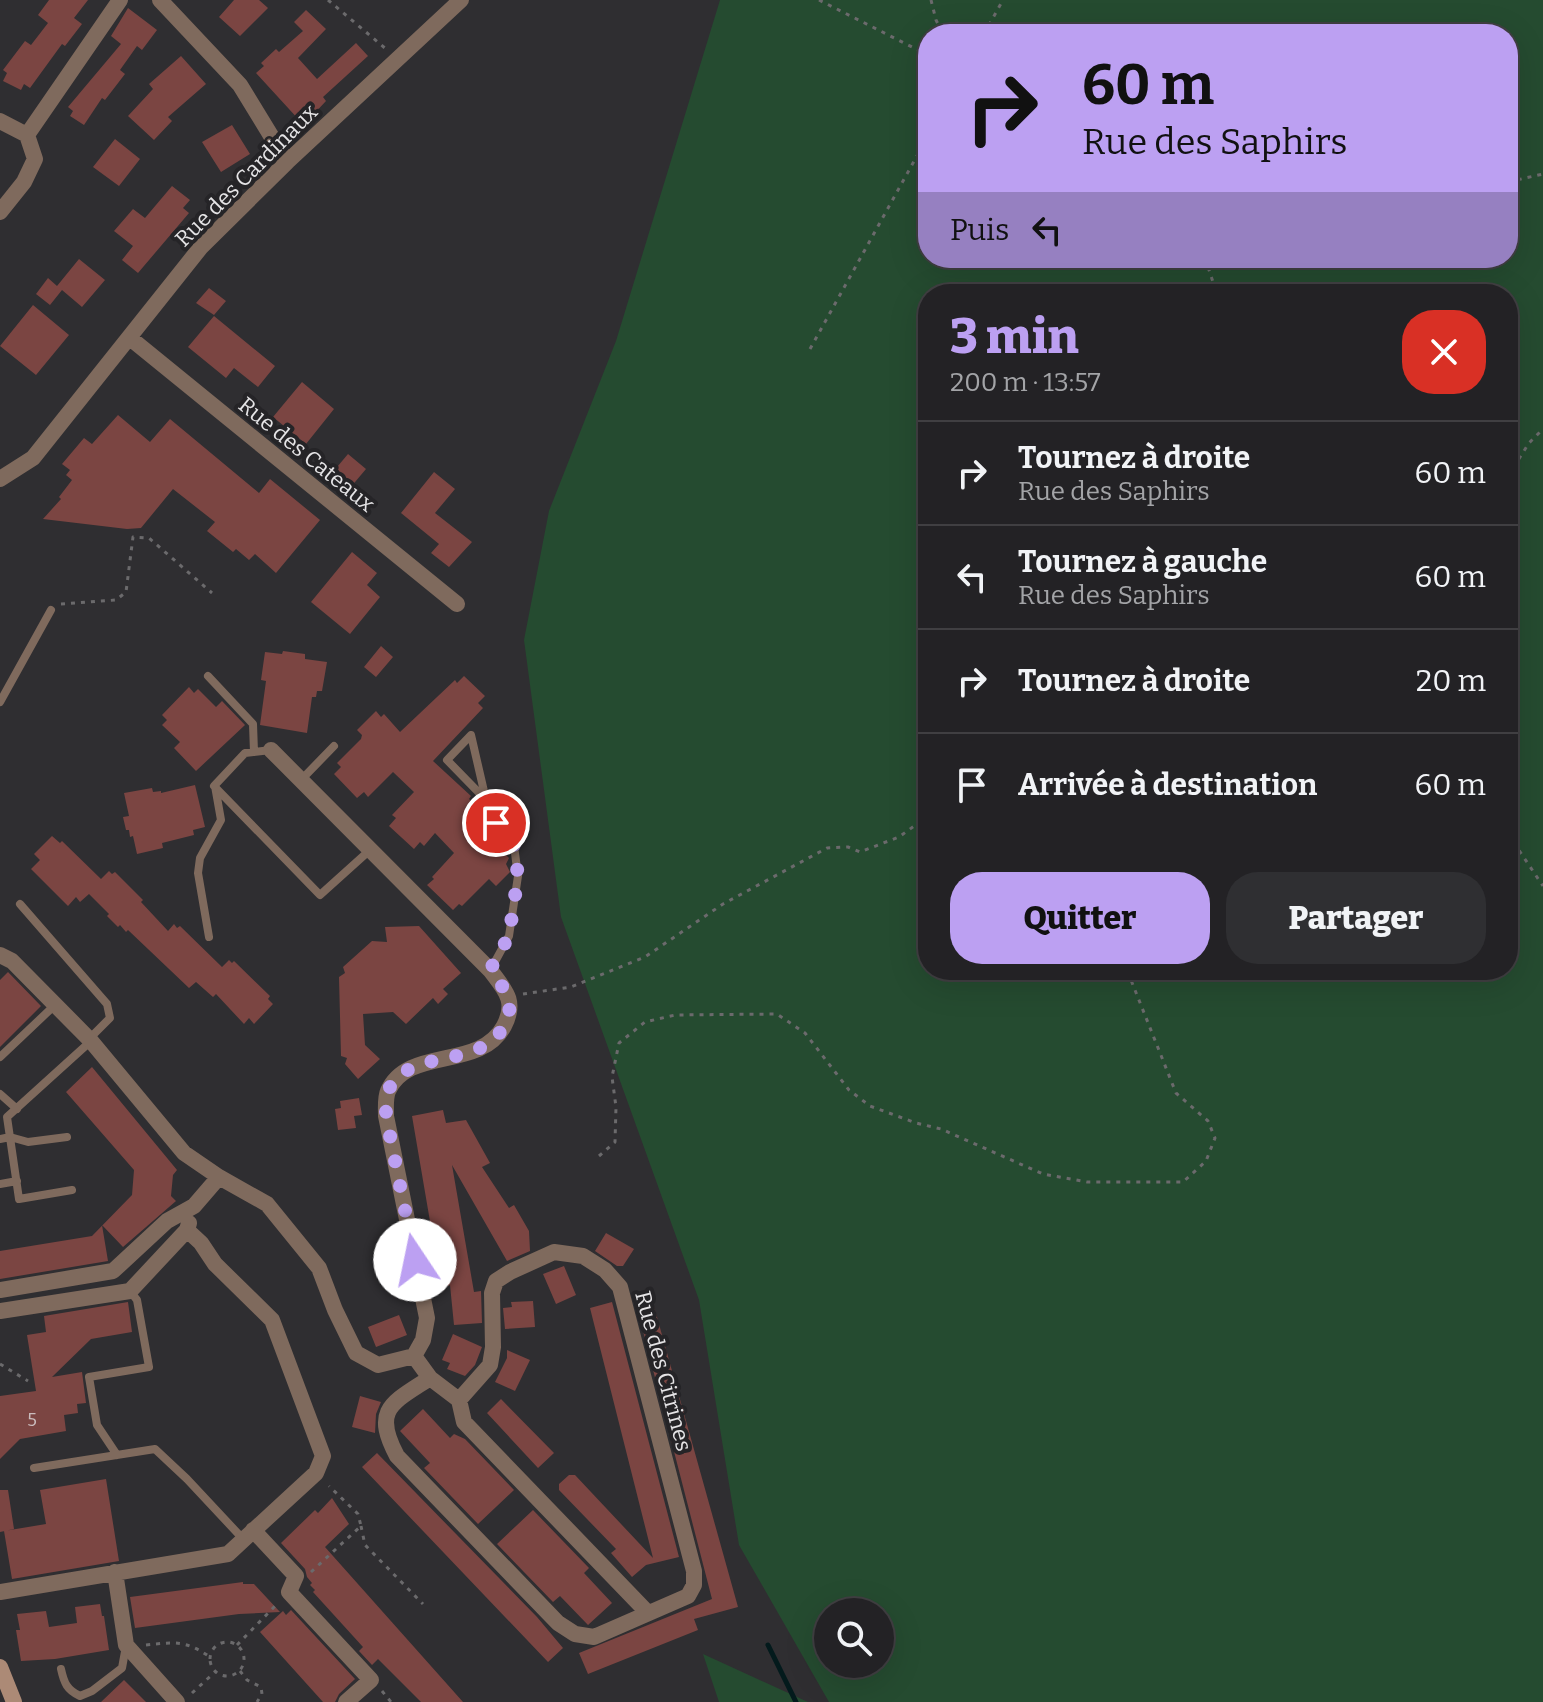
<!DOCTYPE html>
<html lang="fr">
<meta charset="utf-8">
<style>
body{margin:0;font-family:Bitter,serif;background:#2f2f32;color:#f1f3f6;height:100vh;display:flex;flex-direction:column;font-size:30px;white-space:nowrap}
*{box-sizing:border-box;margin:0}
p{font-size:26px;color:#a3a4a7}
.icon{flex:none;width:44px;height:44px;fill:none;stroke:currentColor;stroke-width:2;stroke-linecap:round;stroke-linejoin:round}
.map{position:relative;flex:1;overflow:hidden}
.drawer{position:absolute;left:918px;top:284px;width:600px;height:696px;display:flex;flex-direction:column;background:#232225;border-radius:32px;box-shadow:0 8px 32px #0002,0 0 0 2px #403f42}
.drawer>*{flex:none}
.guide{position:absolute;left:918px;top:24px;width:600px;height:244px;border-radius:32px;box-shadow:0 8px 32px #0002,0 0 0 2px #403f42;background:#bca0f2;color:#111;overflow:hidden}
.tools{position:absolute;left:814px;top:1598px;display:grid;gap:16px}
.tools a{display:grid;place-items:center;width:80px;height:80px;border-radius:50%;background:#232225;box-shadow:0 8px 32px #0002,0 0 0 2px #403f42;font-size:40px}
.pin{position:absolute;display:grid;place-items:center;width:68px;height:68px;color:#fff;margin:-34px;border:4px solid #fff;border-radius:50%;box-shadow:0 2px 8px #0007}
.me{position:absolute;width:88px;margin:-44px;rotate:349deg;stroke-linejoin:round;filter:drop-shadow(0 0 6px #0008)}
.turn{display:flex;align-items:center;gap:28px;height:168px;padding:0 32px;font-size:36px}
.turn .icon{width:104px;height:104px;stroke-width:2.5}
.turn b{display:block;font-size:56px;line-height:68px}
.then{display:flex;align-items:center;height:76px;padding:0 32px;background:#0003;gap:16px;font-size:30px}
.round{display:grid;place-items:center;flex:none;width:84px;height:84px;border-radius:32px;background:#2f2f32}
.summary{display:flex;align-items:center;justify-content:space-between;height:136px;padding:0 32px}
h1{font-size:48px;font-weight:800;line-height:60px;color:#bca0f2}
.cta{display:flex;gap:16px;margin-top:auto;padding:16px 32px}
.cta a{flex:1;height:92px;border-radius:32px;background:#bca0f2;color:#111;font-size:32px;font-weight:800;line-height:92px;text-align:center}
.cta a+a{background:#2f2f32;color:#f1f3f6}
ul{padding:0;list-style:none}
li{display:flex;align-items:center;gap:24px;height:104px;padding:0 32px;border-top:2px solid #403f42}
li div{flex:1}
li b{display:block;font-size:30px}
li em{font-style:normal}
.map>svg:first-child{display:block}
.green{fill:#254b30;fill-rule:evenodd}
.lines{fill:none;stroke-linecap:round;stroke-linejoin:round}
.stream{stroke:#031a1c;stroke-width:5}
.building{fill:#7b4542}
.path{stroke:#6b6a6c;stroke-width:3;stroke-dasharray:4 6;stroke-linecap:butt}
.service{stroke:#7f6a5d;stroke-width:8}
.minor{stroke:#7f6a5d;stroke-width:16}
.secondary{stroke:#ac8a76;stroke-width:16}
.route{stroke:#bca0f2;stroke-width:14;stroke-dasharray:0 25.2}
.labels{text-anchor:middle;stroke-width:8;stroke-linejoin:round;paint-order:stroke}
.number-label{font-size:18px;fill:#cabcbd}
.street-label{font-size:22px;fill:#e5e4e6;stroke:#252427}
</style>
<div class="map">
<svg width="1543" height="1702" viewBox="0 0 1543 1702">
<rect width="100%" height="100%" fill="#2f2e31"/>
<path class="green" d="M720 0H1543V1702H829L739 1545 699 1300 561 917 524 640 549 511 616 341ZM928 34H1508V258H928ZM928 294H1508V970H928ZM828 1612H880V1664H828Z
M703 1654 808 1702H719Z"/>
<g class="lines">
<path class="stream" d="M768 1645 796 1702"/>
</g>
<path class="building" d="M49 0H88L74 18 82 24 65 46 62 44 30 88 24 84 21 90 3 81 7 73 3 70 25 41 31 45 48 23 38 15Z
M234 0H259L268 8 240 36 219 17Z
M128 8 157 30 142 50 137 46 120 70 125 74 105 100 102 98 84 125 70 116 73 111 68 107 121 44 111 36Z
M306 10 326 29 298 58 317 79 356 43 368 56 323 97 326 101 312 116 308 113 300 121 256 73 264 66 261 63 276 49 279 52 303 31 294 22Z
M181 56 206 84 168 117 172 121 154 140 128 116 153 89 149 84Z
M232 125 250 154 221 172 202 142Z
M115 139 140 159 119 186 93 167Z
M172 186 190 200 183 208 189 213 138 273 122 260 133 246 114 231 133 209 145 218Z
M79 259 105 280 82 307 62 290 50 305 36 294 48 278 57 286Z
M209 288 226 301 214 315 196 303Z
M33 305 69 335 36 375 0 346Z
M214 316 275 366 258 387 234 368 226 378 188 347Z
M302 382 334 409 306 444 273 417Z
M118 415 150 442 170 419 259 493 270 479 320 520 276 573 255 554 249 560 236 549 233 552 207 531 215 522 173 489 141 528 127 529 43 519 61 499 59 497 72 480 66 475 70 470 62 464 84 438 92 444Z
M348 454 366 469 350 488 332 473Z
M434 472 455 489 435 513 472 542 449 567 431 553 439 544 401 513Z
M352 552 377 573 367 585 380 597 350 634 311 602Z
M381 646 393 657 376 677 364 667Z
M283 651 305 654V659L327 662 322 691H317L316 697H312L307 733 260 725 266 681 261 680 265 652 282 654Z
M464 676 485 696 478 703 483 708 433 761 471 796 469 799 473 803 466 814 509 858 506 864 510 872 496 886 489 879 462 906 459 904 453 910 427 885 434 879 432 877 454 853 435 833 424 846 420 842 414 849 389 826 396 818 392 815 414 792 393 772 368 797 364 792 357 798 334 774 341 767 337 763 361 739 362 735 357 730 376 711 381 717 384 714 400 732 455 680 457 683Z
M189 687 194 693 198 689 216 707 222 701 245 725 196 771 174 748 180 742 162 725 167 720 162 715Z
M195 785 205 827 193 830 194 835 162 843 163 848 137 854 133 836 130 837 129 830H126L123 817 129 816 124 793 152 788 153 792 161 791V793Z
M52 836 60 843 62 841 101 879 109 871 112 874 115 872 143 900 141 902 168 931 174 924 177 928 180 926 222 967 229 960 232 963 234 961 270 996 268 999 273 1004 254 1024 249 1018 244 1024 216 994 213 997 196 982 189 988 128 930 126 932 120 925 118 927 107 916 109 914 89 894 80 902 76 897 68 906 31 869 40 860 34 854Z
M419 926 461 973 443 989 448 994 438 1004 433 998 406 1024 393 1012 363 1014 365 1045 380 1059 358 1079 345 1064 347 1058 341 1056 339 977 345 973 343 967 372 941 387 942 385 927Z
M8 972 41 1006 0 1047V980Z
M92 1067 177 1170 173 1175 171 1196 176 1201 123 1247 102 1225 108 1261 0 1279V1251L92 1236 132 1195 134 1170 66 1092Z
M359 1098 362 1115 354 1116 356 1128 338 1130 335 1109 341 1108 340 1101Z
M443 1110 446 1123 466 1120 490 1163 482 1167 509 1208 514 1205 529 1231 530 1251 507 1261 452 1165 474 1292 481 1291 482 1323 454 1325 450 1285 448 1286 446 1273 439 1274 412 1116Z
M606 1233 634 1249 623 1266H617L595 1251Z
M564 1266 576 1295 556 1304 543 1274Z
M650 1292 738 1607 694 1619 698 1630 588 1674 579 1653 712 1599 634 1296Z
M533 1301 535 1327 505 1329 503 1308 512 1307 511 1302Z
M128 1302 132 1332 91 1339 52 1377 82 1372 86 1403 77 1404 78 1413 64 1415 66 1431 20 1439 0 1459V1396L36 1391 27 1335 46 1332 44 1316Z
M612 1302 679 1557 646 1565 632 1577 611 1553 616 1549 559 1490V1484L569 1475H575L653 1558 590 1308Z
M399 1315 407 1335 376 1347 368 1327Z
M453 1334 482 1347 475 1365 465 1376 447 1369 450 1363 442 1360Z
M507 1350 530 1360 515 1391 495 1382 507 1358Z
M360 1396 381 1402 376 1414 375 1433 352 1427Z
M501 1399 554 1453 538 1468 487 1413Z
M423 1409 450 1438 454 1434 465 1439 514 1490 478 1524 424 1468 430 1463 400 1431Z
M377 1453 537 1617 563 1648 548 1662 362 1467Z
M106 1479 119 1561 12 1579 4 1531 46 1524 40 1490Z
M0 1490H8L14 1529 0 1532Z
M332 1498 349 1524 325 1547 463 1702H421L378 1659 372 1665 359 1651 363 1647 313 1592 315 1590 310 1585 312 1583 307 1577 305 1569 281 1543 315 1510 318 1513Z
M533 1510 589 1568 584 1573 612 1603 588 1625 560 1596 553 1602 497 1544Z
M243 1582V1584H254L280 1612 239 1614 135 1628 130 1597Z
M100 1604 102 1616H104L109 1650 55 1659 21 1661 16 1630H20L17 1614 46 1611 49 1627 77 1623 75 1607Z
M291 1610 355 1679 339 1694 335 1702H323L260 1632 283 1611 286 1615Z
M124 1680 146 1702H101Z"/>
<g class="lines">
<path class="path" d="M328 0 386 49
M819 0 928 55
M931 0 936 20 943 34
M984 34 1003 0
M1508 182 1543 174
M1205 258 1217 294
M810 349 928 136
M1508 476 1529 443 1543 429
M61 604 116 600 126 592 133 537 149 538 212 593
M1508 834 1543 886
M523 994 571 987 645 957 723 904 827 848 848 847 860 852 899 837 928 816
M599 1156 615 1142 616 1107 612 1077 619 1043 645 1022 675 1015 777 1014 805 1033 849 1090 870 1106 916 1123 941 1129 1043 1174 1087 1182H1183L1206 1161 1215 1138 1208 1121 1176 1093 1127 970
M0 1364 28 1381
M361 1526 365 1545 423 1604
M311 1572 361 1526 358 1514 329 1486
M210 1659a17 17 0 1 1 34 0a17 17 0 1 1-34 0Z
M146 1645C176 1642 185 1640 210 1657
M237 1645 276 1605
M240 1671 247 1680 261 1687 262 1694 257 1702
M382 1691 391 1702
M192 1693 216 1671"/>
<path class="service" d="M208 676 253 724 254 752
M0 702 51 610
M271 750 245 753 214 786 320 895 370 850
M302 779 334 746
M486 800 471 735 447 760 486 800 478 808 513 838 518 876 509 936 491 969
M20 904 107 1004 110 1018 89 1039
M209 937 198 873 200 858 221 820 215 786
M0 1057 55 1005
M0 1094 17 1109
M0 1139 10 1137 28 1142 67 1137
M0 1184 17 1181
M72 1190 19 1199 7 1117 91 1041
M117 1455 97 1425 89 1377 149 1367 137 1300 130 1291
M34 1468 155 1449 187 1479 244 1540
M61 1669C64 1683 67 1690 80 1696L92 1691 122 1668 126 1646"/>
<path class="minor" d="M160 0 240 85 287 162
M0 121 27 135 35 159 24 182 0 212
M27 135 120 0
M130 338 457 604
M0 479 33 458 201 247 287 162 461 0
M0 955 12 961 91 1041 184 1153 219 1177 267 1204 319 1268 335 1310 356 1353 378 1365 414 1356 423 1340 427 1318 386 1116C386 1109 385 1098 388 1091 408 1046 480 1071 504 1026 517 1001 505 990 490 970L271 750
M0 1290 113 1271 167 1221 194 1206 219 1177
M0 1311 130 1291 187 1230 189 1223
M414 1356 430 1378 459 1400 464 1422 647 1612
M430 1378C392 1403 372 1409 397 1456L558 1623 575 1634 594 1637 688 1596 694 1585V1571L620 1287 605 1270 583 1256 554 1252 510 1272 496 1281 492 1293 493 1347 490 1365 459 1400
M253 1530 296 1576 289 1592 371 1680 346 1702
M115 1572 126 1645 177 1702
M0 1592 228 1554 316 1473 323 1456 272 1320 215 1264 201 1243 187 1230"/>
<path class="secondary" d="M0 1667 14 1702"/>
</g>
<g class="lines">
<path class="route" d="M415 1260 386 1116C386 1108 385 1098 388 1091 408 1046 480 1071 504 1026 517 1001 505 990 490 970L509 936 518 876 513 838 496 823"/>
</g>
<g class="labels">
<g class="number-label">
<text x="32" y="1426">5</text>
</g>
<g class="street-label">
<text transform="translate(246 175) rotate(-45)" y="8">Rue des Cardinaux</text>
<text transform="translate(307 454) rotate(39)" y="8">Rue des Cateaux</text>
<text transform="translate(664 1371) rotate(75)" y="8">Rue des Citrines</text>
</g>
</g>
</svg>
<div class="tools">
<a><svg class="icon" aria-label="search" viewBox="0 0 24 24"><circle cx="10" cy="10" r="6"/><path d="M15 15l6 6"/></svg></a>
</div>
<div class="pin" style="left:496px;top:823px;background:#d93025"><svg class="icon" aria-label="arrive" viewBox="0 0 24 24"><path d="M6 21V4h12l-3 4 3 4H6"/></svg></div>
<svg class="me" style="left:415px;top:1260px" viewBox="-20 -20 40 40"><circle r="19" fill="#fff"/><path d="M0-13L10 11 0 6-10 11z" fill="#bca0f2"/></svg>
<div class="guide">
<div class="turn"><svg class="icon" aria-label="right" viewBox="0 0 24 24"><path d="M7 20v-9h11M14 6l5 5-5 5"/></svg><div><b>60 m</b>Rue des Saphirs</div></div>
<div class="then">Puis<svg class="icon" aria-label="left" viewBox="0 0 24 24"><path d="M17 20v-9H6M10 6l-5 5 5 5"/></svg></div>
</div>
<section class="drawer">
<div class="summary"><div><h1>3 min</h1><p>200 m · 13:57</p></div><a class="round" style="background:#d93025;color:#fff"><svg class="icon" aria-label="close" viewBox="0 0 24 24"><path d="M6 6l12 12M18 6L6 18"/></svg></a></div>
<ul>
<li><svg class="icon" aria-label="right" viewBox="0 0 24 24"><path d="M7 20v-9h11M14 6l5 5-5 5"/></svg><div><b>Tournez à droite</b><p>Rue des Saphirs</p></div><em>60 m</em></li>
<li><svg class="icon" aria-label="left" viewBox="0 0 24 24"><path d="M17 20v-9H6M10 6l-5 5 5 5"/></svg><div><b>Tournez à gauche</b><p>Rue des Saphirs</p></div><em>60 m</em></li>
<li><svg class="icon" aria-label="right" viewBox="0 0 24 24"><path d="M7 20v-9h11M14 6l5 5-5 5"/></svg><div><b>Tournez à droite</b></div><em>20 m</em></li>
<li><svg class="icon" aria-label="arrive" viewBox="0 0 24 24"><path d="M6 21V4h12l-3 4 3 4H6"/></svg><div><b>Arrivée à destination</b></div><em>60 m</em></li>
</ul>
<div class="cta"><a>Quitter</a><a>Partager</a></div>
</section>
</div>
